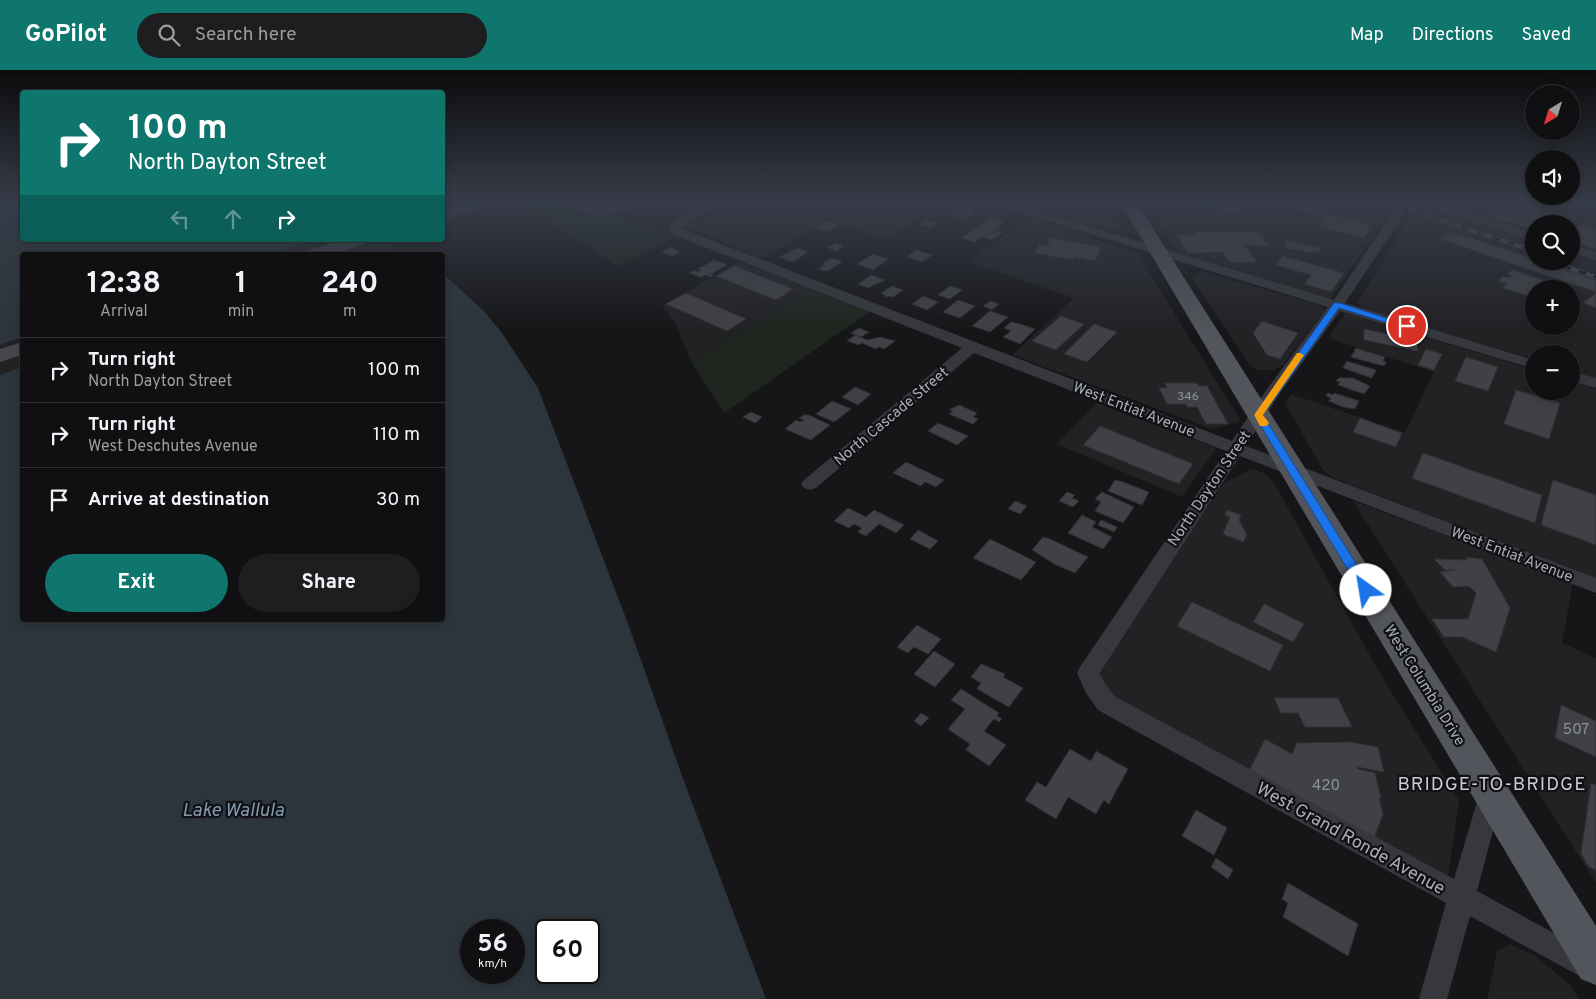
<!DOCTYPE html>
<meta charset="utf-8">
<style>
body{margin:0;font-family:Overpass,sans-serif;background:#1e1e20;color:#f1f3f6;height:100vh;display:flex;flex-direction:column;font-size:19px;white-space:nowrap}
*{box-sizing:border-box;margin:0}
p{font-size:16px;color:#9c9d9f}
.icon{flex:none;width:28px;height:28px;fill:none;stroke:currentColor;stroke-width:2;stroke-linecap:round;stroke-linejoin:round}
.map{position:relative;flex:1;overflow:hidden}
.panel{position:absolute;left:20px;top:182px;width:425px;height:370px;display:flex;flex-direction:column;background:#101012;border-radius:5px;box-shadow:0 2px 8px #0003,0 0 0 1px #303032}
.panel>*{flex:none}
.top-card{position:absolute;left:20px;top:20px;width:425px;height:152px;border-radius:5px;box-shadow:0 2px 8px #0003,0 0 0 1px #303032;background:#0f766e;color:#fff;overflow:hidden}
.needle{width:32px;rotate:218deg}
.fabs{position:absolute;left:1525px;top:15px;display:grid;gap:10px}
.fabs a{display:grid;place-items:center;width:55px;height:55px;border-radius:50%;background:#101012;box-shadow:0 2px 8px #0003,0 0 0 1px #303032;font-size:25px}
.speed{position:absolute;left:460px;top:849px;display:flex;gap:10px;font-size:25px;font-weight:700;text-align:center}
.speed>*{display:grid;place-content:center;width:65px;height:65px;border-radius:50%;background:#101012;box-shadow:0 2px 8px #0003,0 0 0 1px #303032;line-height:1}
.speed small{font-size:12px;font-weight:400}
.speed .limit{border:2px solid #111;border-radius:8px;background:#fff;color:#111}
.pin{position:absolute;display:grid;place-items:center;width:42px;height:42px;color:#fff;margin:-21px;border:2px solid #fff;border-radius:50%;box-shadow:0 1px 5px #0007}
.me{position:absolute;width:55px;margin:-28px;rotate:328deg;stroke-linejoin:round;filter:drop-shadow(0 0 4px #0008)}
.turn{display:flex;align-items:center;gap:18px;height:105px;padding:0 25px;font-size:22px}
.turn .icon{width:65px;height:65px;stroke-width:2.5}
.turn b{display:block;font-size:35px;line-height:42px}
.lanes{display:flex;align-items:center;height:48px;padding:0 25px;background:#0003;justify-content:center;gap:25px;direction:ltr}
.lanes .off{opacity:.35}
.eta{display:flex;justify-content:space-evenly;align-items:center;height:85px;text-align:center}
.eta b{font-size:30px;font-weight:700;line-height:35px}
.primary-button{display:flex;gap:10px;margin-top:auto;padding:10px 25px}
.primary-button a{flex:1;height:58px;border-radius:30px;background:#0f766e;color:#fff;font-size:20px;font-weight:700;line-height:58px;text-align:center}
.primary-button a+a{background:#1e1e20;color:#f1f3f6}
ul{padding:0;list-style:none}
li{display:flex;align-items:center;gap:15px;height:65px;padding:0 25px;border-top:1px solid #303032}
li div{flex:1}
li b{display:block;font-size:19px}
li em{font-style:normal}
header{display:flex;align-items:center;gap:30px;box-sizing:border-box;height:70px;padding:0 25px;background:#0f766e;color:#fff}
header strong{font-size:24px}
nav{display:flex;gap:28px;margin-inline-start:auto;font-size:18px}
.search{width:350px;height:45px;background:#1e1e20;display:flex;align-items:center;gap:12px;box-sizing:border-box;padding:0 18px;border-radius:28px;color:#9c9d9f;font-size:19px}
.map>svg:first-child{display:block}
.built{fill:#222225;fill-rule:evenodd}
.green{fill:#1e261f}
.water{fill:#2c353c;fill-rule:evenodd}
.building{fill:#404145;stroke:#303034}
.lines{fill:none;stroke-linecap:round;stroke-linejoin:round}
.street{fill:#37383d;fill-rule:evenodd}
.secondary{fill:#45474d;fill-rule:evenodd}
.primary{fill:#53555c;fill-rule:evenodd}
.rail-casing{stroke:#4a4c52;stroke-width:4}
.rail{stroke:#111113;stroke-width:2.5;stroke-dasharray:8;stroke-linecap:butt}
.route{fill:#1a73e8;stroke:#114b97}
.slow{fill:#f59e0b}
.labels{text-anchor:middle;stroke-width:4.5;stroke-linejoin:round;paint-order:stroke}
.number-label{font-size:12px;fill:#8e929b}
.street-label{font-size:15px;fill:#a8adb8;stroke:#111113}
.near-number-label{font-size:15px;fill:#8e929b}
.near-street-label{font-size:18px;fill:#a8adb8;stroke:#111113}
.near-neighbourhood-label{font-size:19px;letter-spacing:1px;fill:#c9ccd4;stroke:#111113}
.near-water-label{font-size:19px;font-style:italic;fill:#7f9bb3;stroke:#111113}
</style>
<header>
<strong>GoPilot</strong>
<div class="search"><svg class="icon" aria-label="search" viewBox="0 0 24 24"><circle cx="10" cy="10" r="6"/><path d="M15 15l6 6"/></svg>Search here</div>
<nav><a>Map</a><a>Directions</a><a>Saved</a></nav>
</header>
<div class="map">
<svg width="1596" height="929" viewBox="0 0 1596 929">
<rect width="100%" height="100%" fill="#161618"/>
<path class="built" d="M733 132H943L888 169 828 150 761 189 688 157Z
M1013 132H1103L1121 160 1112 161Z
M1144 132H1396L1331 228H1324L1180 184Z
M1437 132H1596V182L1571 174V154H1534V162Z
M1429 136 1534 169V191H1571V181L1596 189V308L1571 301V284H1534V289L1369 241 1357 233 1415 139ZM1534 219H1571V256H1534Z
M1027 148 1137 183 1241 351 1212 359 1012 285 1074 228 968 192Z
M313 170H388L398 182 386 185H268Z
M740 192 810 218 692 293 675 253 662 236Z
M1204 202 1315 234 1323 237 1325 241 1283 295 1274 300H1257L1250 296 1193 209 1198 203Z
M1346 243 1534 300V321H1571V311L1596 319V509L1334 408 1323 400 1285 333 1291 324 1405 363 1434 302 1328 268Z
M22 267V297L0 305V275Z
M1097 333 1216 378 1182 427 1057 374Z
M1252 399 1266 404 1274 413 1379 602 1459 731 1447 813 1083 617 1224 413Z
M1353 431 1573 513 1562 573 1596 588V813Z
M1510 874 1537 887 1571 916 1579 929H1487L1497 881Z"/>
<path class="green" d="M514 132H584L675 167 617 196 572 166Z
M810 218 869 242 724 343 692 293Z"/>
<path class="water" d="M0 132H22V170H313L268 185H22V267L0 275Z
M443 204 484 241 502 263 538 318 627 551 685 714 766 929H0V305L22 297V550H442ZM471 860H514V902H471ZM546 860H589V902H546Z"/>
<path class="building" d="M653 132H669L686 136 682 139 650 134Z
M1208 132H1233L1235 134 1211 136Z
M1273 132H1285L1369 154 1366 158 1371 159 1364 168 1318 156 1324 148Z
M1492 132H1522L1520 134 1568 148 1561 154H1534V160L1486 145 1501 135Z
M964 137 973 140 970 141 976 143 966 149 952 145Z
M1217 138H1240L1243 143H1221Z
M991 147 1004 152 994 160 1003 163 991 170 981 167 975 172 962 168Z
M927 150 938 153 931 158 920 154Z
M828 151 839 155 827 162 816 158Z
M1583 154 1596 158V179L1571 171V163Z
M1193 161 1258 162 1269 176 1244 175 1257 192H1230L1223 182 1188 183 1175 165H1195Z
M1452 162 1534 189V191H1540L1596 210V222L1440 169Z
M1051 168 1085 174 1101 177 1095 191 1074 187 1073 190 1035 183 1039 174 1047 176Z
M1287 170 1321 178 1319 182 1313 181 1312 183 1283 177Z
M836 173 844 176 836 181 828 178Z
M670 177 681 182 672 186 662 182Z
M797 178 808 182 792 192 780 187Z
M916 180 932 185 922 192 907 187Z
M873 184 888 189 873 200 857 194Z
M1283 186 1344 203 1331 222 1305 214 1311 205 1275 195Z
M832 188 842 192 827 201 818 199 825 195 822 194Z
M714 190 727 195 711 204 714 205 711 207 706 205 701 207 689 203 694 200 698 202 701 200 698 199Z
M734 196 793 219 776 230 716 206Z
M1512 200 1548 212 1540 219H1534V228L1503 218 1507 214 1498 211 1503 206 1509 208 1512 206 1507 204Z
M871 205 885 210 868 218 858 214Z
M892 216 903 220 893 227 884 226 885 225 881 223Z
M950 216 962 220 950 229 938 225Z
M686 223 746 249 727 261 666 234Z
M1596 223V238L1583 233Z
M923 226 938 232 927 240 912 234Z
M958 230 975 236 960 248 943 242Z
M991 231 999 234 992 240 983 236Z
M990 241 1008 247 990 262 972 256Z
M1061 246 1084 254 1056 280 1032 271Z
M1262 251 1298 263 1280 289 1267 285 1253 263Z
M1011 252 1020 254 1035 259 1020 274 1003 267 1011 261 1004 258Z
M1094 254 1117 262 1087 292 1064 284Z
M859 258 869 262 861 267 851 263Z
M1364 259 1417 270 1418 281 1364 270Z
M855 265 867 270 880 267 895 271 884 279 879 277 876 279 862 273 859 275 847 271Z
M1356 278 1385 287 1383 291 1386 292 1384 296 1351 287Z
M1426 279 1442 284 1434 300 1418 295Z
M1466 287 1498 297 1488 321 1455 311Z
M1347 291 1376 300 1372 308 1343 298Z
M1339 308H1353L1370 316 1364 324 1338 315 1340 312 1336 311Z
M1165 313H1197L1199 316H1207L1228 354H1206L1197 337H1187L1186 334H1167L1159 318H1167Z
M855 317 871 324 858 335 842 327Z
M1516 320 1560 333 1549 369 1504 354Z
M1328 323 1333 325 1334 323 1359 331 1355 339 1343 337 1329 331 1331 328 1326 326Z
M832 331 851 339 834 352 816 344Z
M959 335 977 343 973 347 978 349 973 354 949 344 953 341 949 340Z
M751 342 762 347 755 353 743 347Z
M804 345H809L830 355 811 370 785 359 796 350 801 352 804 350 799 348Z
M1360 348 1402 363 1396 377 1353 362Z
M938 353 968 366 957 375 928 361Z
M1100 356 1193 394 1179 414 1083 375Z
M1423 383 1542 425 1535 453 1412 408Z
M906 392 944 410 936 417 925 412 921 416 893 403Z
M1115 410 1123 412 1149 422 1142 435 1108 421Z
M1553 410 1596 425V475L1541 455Z
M1067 422 1075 425 1072 428 1079 431 1073 437 1059 431Z
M1102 422 1134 437 1123 453 1095 441 1101 432 1095 429Z
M1015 431 1027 436 1020 444 1008 439Z
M848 438 866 447 874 440 904 455 896 463 879 454 866 466 858 462 862 458 854 454 849 458 834 451Z
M1227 440 1241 445 1239 450 1247 465 1243 472 1223 464 1230 447 1225 445Z
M1082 445 1096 452 1092 457 1112 467 1103 479 1068 463Z
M1101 450 1117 457 1114 462 1098 455Z
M918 460 938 471 930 479 910 469Z
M1043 467 1050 469 1088 487 1075 503 1056 495 1032 480Z
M990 469 1036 492 1021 510 973 488Z
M1465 487 1482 489 1510 538 1496 582 1462 567H1444L1432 549H1468L1476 523 1469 516 1453 517 1440 502 1455 500H1445L1434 489 1467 490Z
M1192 532 1283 575 1270 601 1177 556Z
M1264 534 1304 554 1293 572 1253 552Z
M917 555 941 569 928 584 914 577 908 583 897 577Z
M934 581 955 594 935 617 914 604Z
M981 594 1005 604 1003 607 1023 618 1009 637 977 619 981 613 971 607Z
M961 619 999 643 997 646 1002 649 999 652 994 649 984 661 1006 675 989 696 966 680 970 674 948 659 965 639 951 630Z
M1274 628H1338L1352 657H1305L1298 643H1281Z
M1561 635 1596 651V687L1555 668Z
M921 643 929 648 921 656 914 651Z
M1265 669 1292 684 1297 673 1350 672 1378 677 1384 702 1357 697 1358 699 1375 703 1381 728H1379L1383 744 1373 771 1249 701Z
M1070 679 1091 691 1096 681 1128 699 1109 734 1104 730 1096 744 1068 727 1056 749 1025 730 1037 712 1046 717Z
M1591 713 1596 715V800L1589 797 1581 784Z
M1196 740 1227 758 1214 785 1182 766Z
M1216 788 1233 800 1228 809 1211 797Z
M1288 813 1358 854 1348 886 1283 847 1288 833 1282 829Z"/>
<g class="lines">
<path class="street" d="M561 132H576L588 136 601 138 625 132H641C625 148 577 149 561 132Z
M711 132H726L684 155 682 159 1232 371 1267 319 1328 237 992 134 990 132H1008L1334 230 1400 132H1412L1345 233 1534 290V299L1340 241 1280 323 1246 376 1596 508V523L1240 386 1099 604 1114 626 1454 809 1482 715 1491 712 1500 715 1503 723 1477 821 1596 886V915L1470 846 1447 929H1419L1446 833 1098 640 1086 623 1077 603 1080 597 1226 381 974 283 816 418 810 420 804 418 801 414 804 410 962 278 674 165 669 158 676 149Z
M1416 132H1434L1534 163V171L1418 134Z
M1571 174 1596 182V190L1571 182Z
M1571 301 1596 308V318L1571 311Z"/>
<path class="secondary" d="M471 132H496L494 135 442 150V140Z
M341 170H367L364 174 330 185H303L306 181Z
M22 272V285L0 292V279Z"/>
<path class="primary" d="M1120 132H1136L1596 856V915L1581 909Z"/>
<defs>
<path id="rail" d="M1386 132 1534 181
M1574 132 1596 138
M1548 191 1596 207"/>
</defs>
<use href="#rail" class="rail-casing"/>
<use href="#rail" class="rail"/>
</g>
<linearGradient id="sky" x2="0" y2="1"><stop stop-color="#0c0c0d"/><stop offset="0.5" stop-color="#363c48"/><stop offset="1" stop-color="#363c48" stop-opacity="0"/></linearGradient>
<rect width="1596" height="262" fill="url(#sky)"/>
<path class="route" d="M1334 233H1340L1411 256 1407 259 1339 238 1263 345 1370 516 1372 520 1366 524 1362 523 1254 345Z"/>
<path class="slow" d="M1297 283H1300L1304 285 1263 345 1269 353 1267 356H1260L1254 345Z"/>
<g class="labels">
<g class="number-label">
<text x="1188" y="330">346</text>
</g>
<g class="street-label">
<text transform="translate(1134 339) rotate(21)" y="5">West Entiat Avenue</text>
<text transform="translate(891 346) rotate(-40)" y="5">North Cascade Street</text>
<text transform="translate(1209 418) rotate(-56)" y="5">North Dayton Street</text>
<text transform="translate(1512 484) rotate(21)" y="5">West Entiat Avenue</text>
<text transform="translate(1425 615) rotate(58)" y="5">West Columbia Drive</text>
</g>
<g class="near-number-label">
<text x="1576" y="664">507</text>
<text x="1326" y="720">420</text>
</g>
<g class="near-street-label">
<text transform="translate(1351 768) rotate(29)" y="6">West Grand Ronde Avenue</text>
</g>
<g class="near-neighbourhood-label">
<text x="1492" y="720">BRIDGE-TO-BRIDGE</text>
</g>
<g class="near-water-label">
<text x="233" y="746">Lake Wallula</text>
</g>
</g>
</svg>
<div class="fabs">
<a><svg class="needle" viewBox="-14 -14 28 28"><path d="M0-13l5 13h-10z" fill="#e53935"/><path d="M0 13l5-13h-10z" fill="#9c9d9f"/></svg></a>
<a><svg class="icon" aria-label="sound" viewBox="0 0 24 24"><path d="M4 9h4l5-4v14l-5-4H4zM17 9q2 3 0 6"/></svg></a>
<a><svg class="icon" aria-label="search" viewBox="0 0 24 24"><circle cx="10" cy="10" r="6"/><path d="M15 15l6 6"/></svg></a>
<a>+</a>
<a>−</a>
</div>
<div class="speed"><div>56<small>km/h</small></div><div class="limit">60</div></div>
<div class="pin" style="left:1407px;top:256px;background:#d93025"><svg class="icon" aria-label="arrive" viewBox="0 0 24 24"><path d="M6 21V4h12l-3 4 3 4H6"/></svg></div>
<svg class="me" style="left:1366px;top:520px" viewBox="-20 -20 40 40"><circle r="19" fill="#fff"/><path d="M0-13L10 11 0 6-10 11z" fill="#1a73e8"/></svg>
<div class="top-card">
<div class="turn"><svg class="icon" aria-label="right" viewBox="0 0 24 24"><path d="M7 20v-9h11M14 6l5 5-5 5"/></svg><div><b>100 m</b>North Dayton Street</div></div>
<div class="lanes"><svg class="icon off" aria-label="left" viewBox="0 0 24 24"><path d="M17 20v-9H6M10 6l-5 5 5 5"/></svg><svg class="icon off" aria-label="ahead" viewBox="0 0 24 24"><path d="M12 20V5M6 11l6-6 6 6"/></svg><svg class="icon" aria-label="right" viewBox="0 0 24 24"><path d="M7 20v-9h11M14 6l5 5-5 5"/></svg></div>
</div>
<section class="panel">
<div class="eta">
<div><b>12:38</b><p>Arrival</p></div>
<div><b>1</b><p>min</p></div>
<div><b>240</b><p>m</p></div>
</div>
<ul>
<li><svg class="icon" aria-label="right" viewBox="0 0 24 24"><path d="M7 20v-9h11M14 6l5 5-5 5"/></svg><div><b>Turn right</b><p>North Dayton Street</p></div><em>100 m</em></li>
<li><svg class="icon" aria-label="right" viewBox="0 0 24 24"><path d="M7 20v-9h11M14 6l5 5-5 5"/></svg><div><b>Turn right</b><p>West Deschutes Avenue</p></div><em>110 m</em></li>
<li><svg class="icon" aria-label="arrive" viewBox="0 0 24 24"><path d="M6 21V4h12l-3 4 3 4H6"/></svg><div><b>Arrive at destination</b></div><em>30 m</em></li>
</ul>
<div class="primary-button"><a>Exit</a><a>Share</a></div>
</section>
</div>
